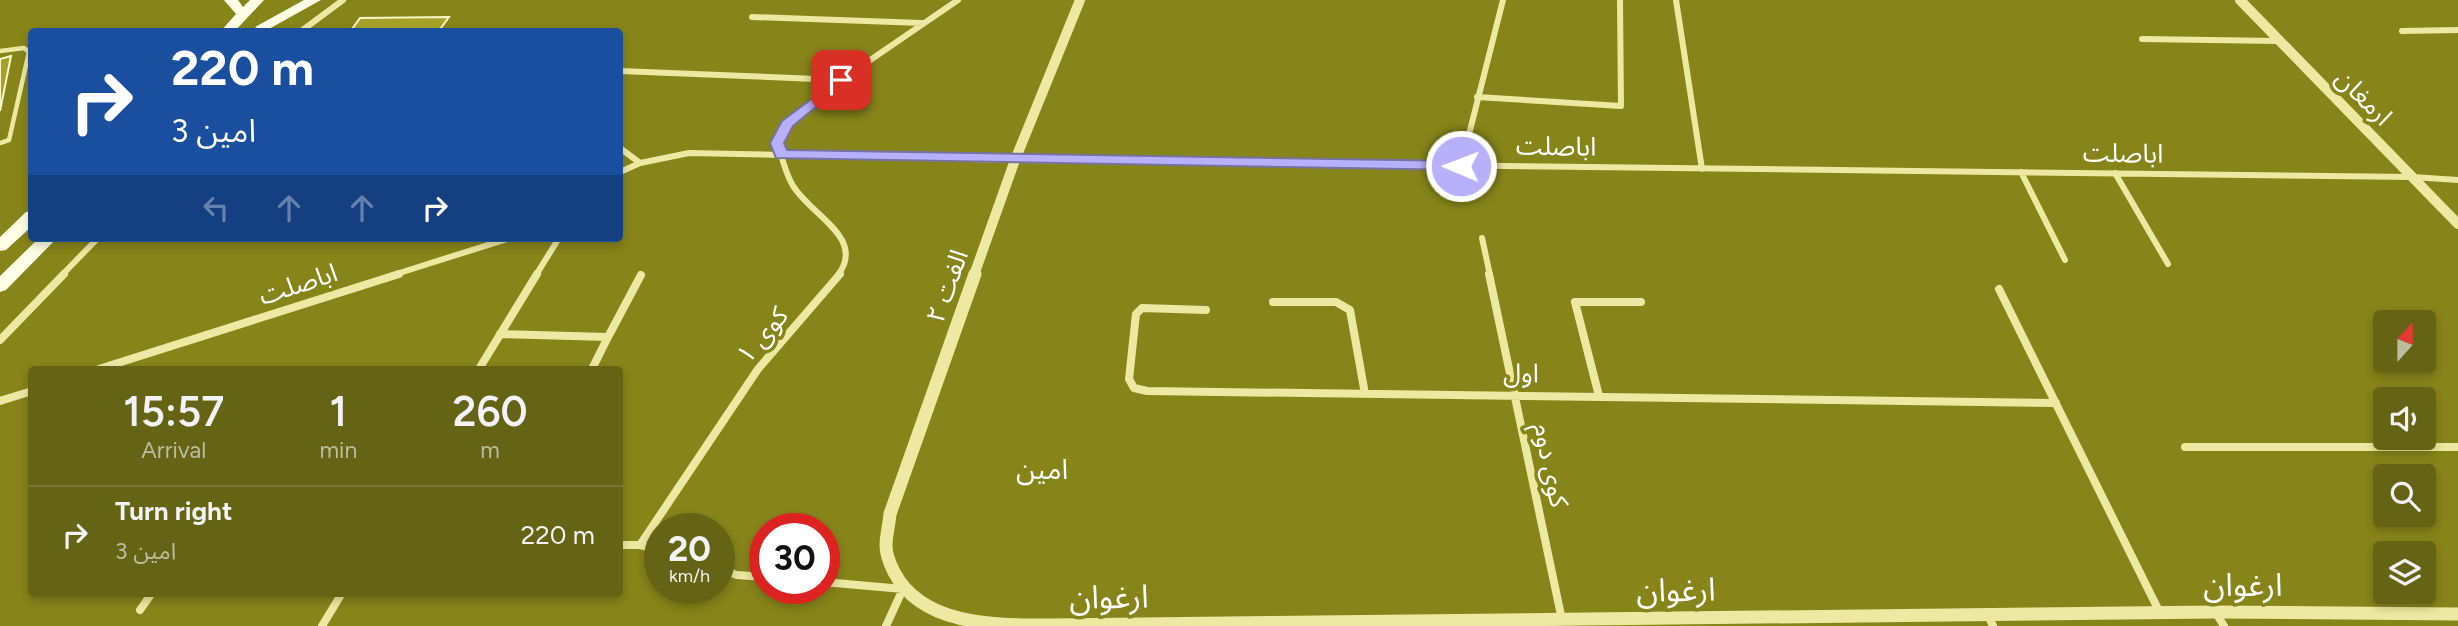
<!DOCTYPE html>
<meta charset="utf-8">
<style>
body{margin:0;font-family:Figtree,"Noto Sans Arabic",sans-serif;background:#6d6c22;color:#f1f3f6;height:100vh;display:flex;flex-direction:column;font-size:26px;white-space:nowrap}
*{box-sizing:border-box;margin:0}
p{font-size:23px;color:#bcbca0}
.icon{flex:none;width:38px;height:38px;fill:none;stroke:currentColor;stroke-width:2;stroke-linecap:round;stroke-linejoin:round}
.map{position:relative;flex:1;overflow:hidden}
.side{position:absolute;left:28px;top:366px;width:595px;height:231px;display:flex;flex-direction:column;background:#656314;border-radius:7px;box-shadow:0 4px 10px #0003}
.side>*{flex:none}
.banner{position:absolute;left:28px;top:28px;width:595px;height:214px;border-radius:7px;box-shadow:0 4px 10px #0003;background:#1a4fa0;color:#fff;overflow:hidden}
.needle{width:46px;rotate:21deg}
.tools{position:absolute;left:2373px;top:310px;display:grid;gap:14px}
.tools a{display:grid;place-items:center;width:63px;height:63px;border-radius:7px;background:#656314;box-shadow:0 4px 10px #0003;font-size:35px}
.speed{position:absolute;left:644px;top:513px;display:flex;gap:14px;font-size:35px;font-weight:700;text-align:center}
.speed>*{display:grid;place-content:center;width:91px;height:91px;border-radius:50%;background:#656314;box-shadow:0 4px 10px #0003;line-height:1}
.speed small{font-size:18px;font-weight:400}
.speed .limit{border:10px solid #d22;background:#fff;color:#111}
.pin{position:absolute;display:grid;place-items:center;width:60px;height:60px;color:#fff;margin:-30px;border-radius:14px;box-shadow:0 4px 10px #0006}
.me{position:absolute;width:77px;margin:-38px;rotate:271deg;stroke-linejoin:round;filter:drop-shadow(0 0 5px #0008)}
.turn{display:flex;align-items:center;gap:24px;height:147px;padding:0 28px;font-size:32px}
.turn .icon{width:91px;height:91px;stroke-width:2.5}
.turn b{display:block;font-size:49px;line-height:60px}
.lanes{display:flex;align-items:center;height:66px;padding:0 28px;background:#0003;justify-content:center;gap:35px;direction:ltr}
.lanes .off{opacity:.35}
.eta{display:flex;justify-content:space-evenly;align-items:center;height:119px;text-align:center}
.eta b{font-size:42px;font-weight:600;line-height:49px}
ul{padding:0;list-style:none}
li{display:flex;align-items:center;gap:21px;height:98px;padding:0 28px;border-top:2px solid #797734}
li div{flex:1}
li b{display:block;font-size:26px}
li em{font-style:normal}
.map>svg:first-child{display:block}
.building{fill:#a6a128;stroke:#f9f7c7;stroke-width:2}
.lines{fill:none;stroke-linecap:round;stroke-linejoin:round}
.service{stroke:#ede9a2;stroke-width:4.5}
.minor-far1{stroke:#ede9a2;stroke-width:6}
.minor{stroke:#ede9a2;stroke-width:8}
.tertiary-far1{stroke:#ede9a2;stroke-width:10}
.tertiary{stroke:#ede9a2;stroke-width:13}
.primary{fill:#ffffe7;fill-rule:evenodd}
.route{fill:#b7b0fa;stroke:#7772a2;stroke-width:2}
.labels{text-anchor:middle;stroke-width:7;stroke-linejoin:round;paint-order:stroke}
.street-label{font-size:26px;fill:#fff;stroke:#87841a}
.neighbourhood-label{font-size:28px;fill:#fff;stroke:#87841a}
.near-street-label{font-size:32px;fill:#fff;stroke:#87841a}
</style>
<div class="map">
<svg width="2458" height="626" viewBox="0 0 2458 626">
<rect width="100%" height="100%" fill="#87841a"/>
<path class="building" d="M449 17 438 32H350L360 18Z
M11 56 0 111V59Z"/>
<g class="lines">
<path class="service" d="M0 51 24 48 29 52 9 140 0 143"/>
<path class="minor-far1" d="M1676 0 1702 169
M752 17 922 23
M2402 31 2458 30
M300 32 343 0
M2142 39 2278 41
M620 71 841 80
M1477 97 1621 106 1620 0
M620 148 640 163
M1461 166 1503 0
M620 172 640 163 689 153 1015 160 2412 177 2458 180
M2021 172 2065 260
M2115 173 2168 264
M1482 238 1490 275
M62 275 98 238
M393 275 510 238
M536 275 559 238
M838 275C867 237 808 214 792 184 785 172 782 156 777 143L787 124 841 80 958 0"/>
<path class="minor" d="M1489 274 1562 620
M1999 289 2160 613
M1273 302H1336L1350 310 1365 394
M1206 310 1142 308 1136 314 1129 379 1134 388 1147 391 2056 403
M500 334 608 337 641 275
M0 340 64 274
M99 369 399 274
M479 369 537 274
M592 369 608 337
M1599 396 1575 302H1641
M0 401 32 391
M2185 447H2458
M620 545H640L660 551
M640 545 758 369 840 274
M719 569 737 575 765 577
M824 582 903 589 886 626
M140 610 152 593
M2216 613 2224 626
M1988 615 1993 626
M322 626 342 593"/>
<path class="tertiary-far1" d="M2240 0 2458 224
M974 275 1015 160 1080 0"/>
<path class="tertiary" d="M975 274 890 514C889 525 886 536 886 546 886 555 890 564 894 572 922 626 995 625 1049 625L2216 612 2458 614"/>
<path class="primary" d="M224 0H238L243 7 250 0H264L234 32H220L236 14Z
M304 0H321L267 30 262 31 255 27Z
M32 211V226L6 250 0 251V237L26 212Z
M39 238H57L6 290 0 292V276Z"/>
</g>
<path class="route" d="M841 77 847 80 845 83 793 126 784 143 787 150 1461 161 1468 166 1461 170 776 158 770 143 782 121Z"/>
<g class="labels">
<g class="street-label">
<text transform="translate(2364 97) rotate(45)" y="9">ارمغان</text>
<text transform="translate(1556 146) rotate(1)" y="9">اباصلت</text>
<text transform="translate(2123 153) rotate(1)" y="9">اباصلت</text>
<text transform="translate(298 284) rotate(-18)" y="9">اباصلت</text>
<text transform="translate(947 286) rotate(-70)" y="9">الفت ۲</text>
<text transform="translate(762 335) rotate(-50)" y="9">کوی ۱</text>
<text transform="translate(1521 373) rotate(1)" y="9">اول</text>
<text transform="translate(1551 465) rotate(78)" y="9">کوی دوم</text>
</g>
<g class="neighbourhood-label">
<text x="1042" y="479">امین</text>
</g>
<g class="near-street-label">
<text x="2243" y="596">ارغوان</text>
<text transform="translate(1676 590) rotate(-1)" y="11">ارغوان</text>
<text transform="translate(1109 597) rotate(-1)" y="11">ارغوان</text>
</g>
</g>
</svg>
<div class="tools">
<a><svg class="needle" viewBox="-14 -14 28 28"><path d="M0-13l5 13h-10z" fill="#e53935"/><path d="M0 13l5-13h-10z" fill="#bcbca0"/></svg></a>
<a><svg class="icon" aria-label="sound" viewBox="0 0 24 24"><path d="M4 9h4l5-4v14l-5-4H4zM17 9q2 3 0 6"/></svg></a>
<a><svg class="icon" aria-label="search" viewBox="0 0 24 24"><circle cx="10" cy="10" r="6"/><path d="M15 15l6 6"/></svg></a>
<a><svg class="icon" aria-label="layers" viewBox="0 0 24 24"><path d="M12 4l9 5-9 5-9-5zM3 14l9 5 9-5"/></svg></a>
</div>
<div class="speed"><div>20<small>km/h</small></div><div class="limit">30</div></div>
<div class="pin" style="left:841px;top:80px;background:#d93025"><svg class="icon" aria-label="arrive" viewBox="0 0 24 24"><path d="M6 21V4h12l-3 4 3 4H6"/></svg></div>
<svg class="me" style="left:1461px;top:166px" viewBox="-20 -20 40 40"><circle r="17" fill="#b7b0fa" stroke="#fff" stroke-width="3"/><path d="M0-11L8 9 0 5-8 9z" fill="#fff"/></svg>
<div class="banner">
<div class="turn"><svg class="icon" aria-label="right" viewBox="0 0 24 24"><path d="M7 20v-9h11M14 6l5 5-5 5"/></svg><div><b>220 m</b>امین 3</div></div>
<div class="lanes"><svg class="icon off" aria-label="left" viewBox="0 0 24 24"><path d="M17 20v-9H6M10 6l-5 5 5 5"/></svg><svg class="icon off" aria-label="ahead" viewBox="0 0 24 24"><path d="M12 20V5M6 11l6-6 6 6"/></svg><svg class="icon off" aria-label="ahead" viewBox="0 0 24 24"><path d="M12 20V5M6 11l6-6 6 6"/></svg><svg class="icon" aria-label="right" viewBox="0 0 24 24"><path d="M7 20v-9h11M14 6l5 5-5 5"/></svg></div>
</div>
<section class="side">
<div class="eta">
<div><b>15:57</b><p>Arrival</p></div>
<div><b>1</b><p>min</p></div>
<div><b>260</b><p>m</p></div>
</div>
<ul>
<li><svg class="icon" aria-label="right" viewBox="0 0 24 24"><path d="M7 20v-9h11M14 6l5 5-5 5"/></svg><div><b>Turn right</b><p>امین 3</p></div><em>220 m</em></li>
</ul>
</section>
</div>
